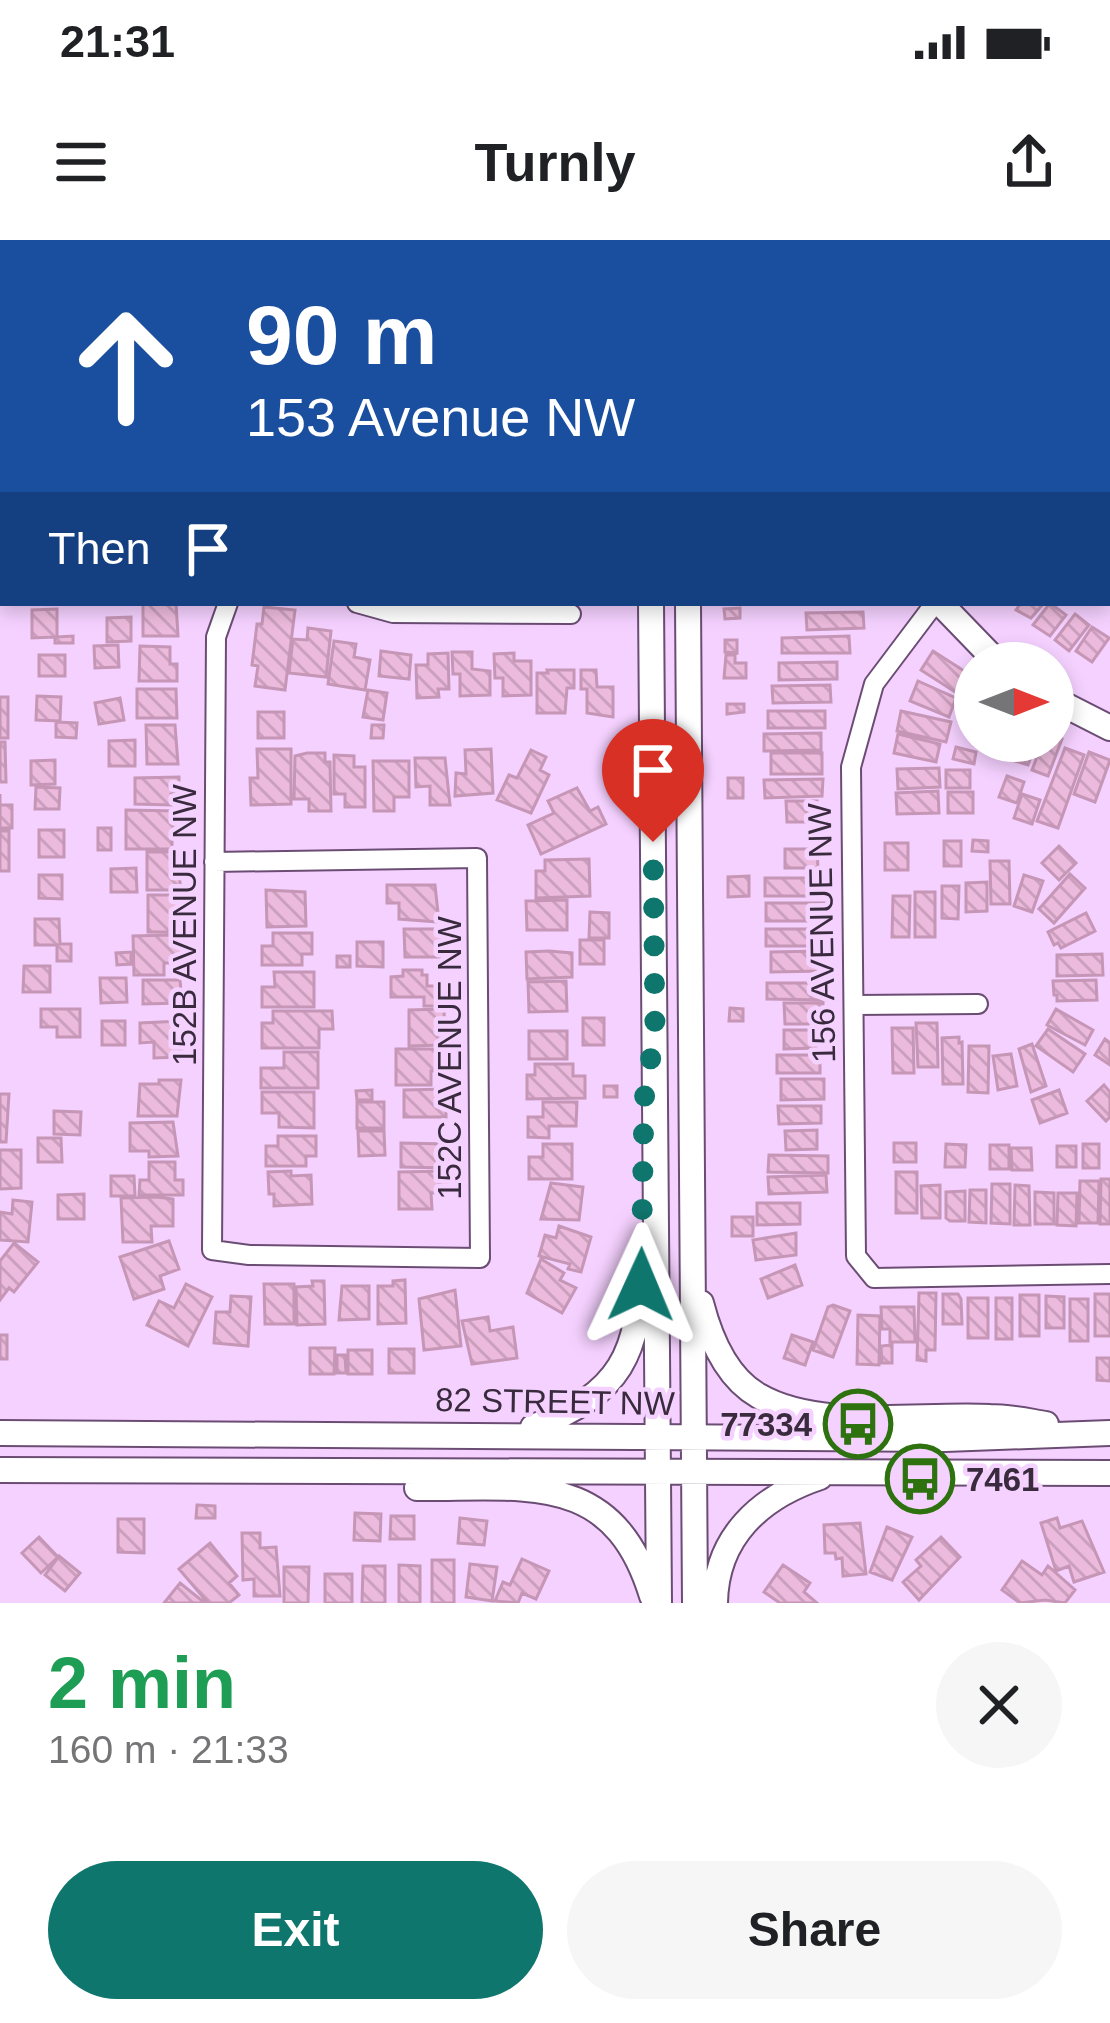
<!DOCTYPE html>
<meta charset="utf-8">
<style>
body{margin:0;font-family:Helvetica,sans-serif;background:#f6f6f6;color:#202124;height:100vh;display:flex;flex-direction:column;font-size:45px;white-space:nowrap}
*{box-sizing:border-box;margin:0}
p{font-size:39px;color:#757577}
.icon{flex:none;width:66px;height:66px;fill:none;stroke:currentColor;stroke-width:2;stroke-linecap:round;stroke-linejoin:round}
.map{position:relative;height:1363px;overflow:hidden}
.sheet{display:flex;flex-direction:column;background:#fff;flex:1}
.sheet>*{flex:none}
.guide{position:absolute;left:0px;top:0px;width:1110px;height:366px;box-shadow:0 6px 18px #0003;background:#1a4fa0;color:#fff;overflow:hidden}
.needle{width:78px;rotate:90deg}
.tools{position:absolute;left:954px;top:402px;display:grid;gap:24px}
.tools a{display:grid;place-items:center;width:120px;height:120px;border-radius:50%;background:#fff;box-shadow:0 6px 18px #0003;font-size:60px}
.pin{position:absolute;display:grid;place-items:center;width:102px;height:102px;color:#fff;margin:-123px -51px;border-radius:50% 50% 50% 0;rotate:-45deg;box-shadow:0 0 12px #0007}
.pin .icon{rotate:45deg}
.me{position:absolute;width:132px;margin:-66px;rotate:1deg;stroke-linejoin:round;filter:drop-shadow(0 0 9px #0008)}
.turn{display:flex;align-items:center;gap:42px;height:252px;padding:0 48px;font-size:54px}
.turn .icon{width:156px;height:156px;stroke-width:2.5}
.turn b{display:block;font-size:84px;line-height:102px}
.then{display:flex;align-items:center;height:114px;padding:0 48px;background:#0003;gap:24px;font-size:45px}
.round{display:grid;place-items:center;flex:none;width:126px;height:126px;border-radius:63px;background:#f6f6f6}
.headline{display:flex;align-items:center;justify-content:space-between;height:204px;padding:0 48px}
h1{font-size:72px;font-weight:800;line-height:90px;color:#1e9e55}
.action{display:flex;gap:24px;margin-top:auto;padding:24px 48px}
.action a{flex:1;height:138px;border-radius:72px;background:#0f766e;color:#fff;font-size:48px;font-weight:800;line-height:138px;text-align:center}
.action a+a{background:#f6f6f6;color:#202124}
.status{display:flex;justify-content:space-between;align-items:center;height:84px;padding:0 60px;background:#fff;direction:ltr}
.status svg{height:33px;fill:currentColor}
header{display:flex;justify-content:space-between;align-items:center;height:156px;padding:0 48px;background:#fff;font-size:54px;font-weight:800}
.map>svg:first-child{display:block}
.building{fill:url(#building-back-hatch);stroke:#c696b6;stroke-width:3}
.lines{fill:none;stroke-linecap:round;stroke-linejoin:round}
.street-casing{stroke:#6b4d74;stroke-width:22}
.secondary-casing{stroke:#6b4d74;stroke-width:28}
.street{stroke:#fff;stroke-width:18}
.secondary{stroke:#fff;stroke-width:24}
.route{stroke:#0f766e;stroke-width:21;stroke-dasharray:0 37.8}
.labels{text-anchor:middle;stroke-width:9;stroke-linejoin:round;paint-order:stroke}
.street-label{font-size:33px;fill:#392b3d;stroke:#f5d1ff}
.poi-label{font-size:33px;font-weight:bold;fill:#392b3d;stroke:#f5d1ff;text-anchor:end}
</style>
<div class="status"><b>21:31</b><svg viewBox="0 0 49 12"><path d="M0 12V9h3v3zM5 12V6h3v6zM10 12V3h3v9zM15 12V0h3v12zM26 1h20v11H26zM47 4h2v5h-2z"/></svg></div>
<header><svg class="icon" aria-label="menu" viewBox="0 0 24 24"><path d="M4 6h16M4 12h16M4 18h16"/></svg>Turnly<svg class="icon" aria-label="share" viewBox="0 0 24 24"><path d="M12 15V3M7 8l5-5 5 5M5 13v7h14v-7"/></svg></header>
<div class="map">
<svg width="1110" height="1363" viewBox="0 0 1110 1363">
<defs>
<pattern id="building-back-hatch" width="6" height="6" patternUnits="userSpaceOnUse" patternTransform="scale(3)"><rect width="6" height="6" fill="#ecbadc"/><path d="M-1 5l2 2M0 0l6 6M5-1l2 2" fill="none" stroke="#cba0be"/></pattern>
</defs>
<rect width="100%" height="100%" fill="#f5d1ff"/>
<path class="building" d="M755 0H810V3H755Z
M143 363H176L178 396H143Z
M1021 363H1044L1031 378 1016 370Z
M1050 363 1066 375 1050 396 1033 385Z
M264 367 295 370 285 450 255 446 258 426 252 425 257 384H262Z
M740 368V378L725 379 724 369Z
M57 369V397L73 396V403H55V397L32 398V370Z
M863 372 864 388 807 390 806 373Z
M1075 374 1089 385 1069 411 1055 400Z
M131 377V401L107 402V378Z
M1092 387 1109 398 1092 422 1076 411Z
M308 388 331 391 326 437 289 433 293 399 307 400Z
M849 396 850 413H782V398Z
M725 400H737V413L725 412Z
M334 401 356 404 354 417 370 420 365 450 328 444Z
M118 405 119 427 95 428 94 406Z
M140 406 170 407V424H177V441H139Z
M381 411 411 415 409 439 379 436Z
M933 411 975 438 963 457 921 430Z
M452 412H472V429L490 431V455L460 456V434H453Z
M448 413 449 449H438L439 457 417 458 416 425H428V414Z
M514 413V421H531V455L503 456V438H495L494 414Z
M39 415H65V436H39Z
M726 415H735V423H746V438H724Z
M837 422V439L779 440V423Z
M547 430H574V448H567L565 473H537V433H548Z
M581 430H596L597 447H613V477L587 473V449H581Z
M918 441 956 458 949 477 910 461Z
M830 445 831 462 773 463 772 446Z
M137 449H176L177 478H137Z
M368 450 387 453 383 480 363 477Z
M37 456 61 457 60 481 36 480Z
M0 457H8V498H0Z
M120 458 124 480 99 484 95 463Z
M727 464H744V472L727 474Z
M768 471H825V488H768Z
M901 471 951 482 946 502 897 491Z
M258 472H284V498H258Z
M56 482 77 483 76 498 56 497Z
M146 485H175L178 524H147Z
M372 485H384L383 498H371Z
M821 493V510L764 511V494Z
M898 494 940 504 936 522 894 513Z
M1053 495 1062 499 1048 536 1032 530 1043 501H1053Z
M135 500V526H109V501Z
M1019 501H1037L1028 525 1012 520Z
M0 502H5L6 542H0Z
M956 507 976 512 974 524 953 519Z
M1065 508 1084 515 1058 588 1037 581Z
M257 509H291V564L251 565 250 538H258Z
M491 509 493 553 455 556 456 533 466 534 465 510Z
M531 510 546 517 540 530 549 535 531 573 497 560 509 535 517 538Z
M1089 512 1110 520 1095 562 1074 554Z
M307 513H325V522H330L331 571H309V559H294L295 516Z
M771 513H822V534H771Z
M334 515 354 516V527H365V567H345V554H334Z
M415 518H445L450 565H430V546L416 547Z
M55 520V544L31 545V521Z
M373 521H409V557H394V571H374Z
M939 528 940 547 898 549 897 529Z
M946 530H970V548H946Z
M1007 536 1024 542 1017 563 999 557Z
M179 537V553L171 554V565L135 564V538Z
M728 538H743V558H728Z
M823 539 822 556 765 558 764 540Z
M36 547 60 548 59 569H35Z
M577 548 590 571 598 567 606 584 541 614 528 585 554 573 548 561Z
M938 551 939 573 897 574 896 553Z
M948 552H973V573H948Z
M0 554V565H12V588H0Z
M1022 554 1040 560 1032 584 1014 578Z
M786 561H817V582H787Z
M126 570 178 571V598H172V609H126Z
M98 588H111V610H98Z
M39 590H64V617H39Z
M0 591H9V631H0Z
M973 600 988 601V612L972 611Z
M944 601H961V626H944Z
M885 603H908V630H885Z
M1059 606 1076 623 1059 640 1042 623Z
M785 609H817L818 628H785Z
M147 612H176L181 650H147Z
M589 619 590 656 536 658V631H545V620Z
M990 621H1009L1010 664H991Z
M136 628 137 652H111V629Z
M1070 634 1085 648 1054 683 1039 669Z
M39 635H62V659L39 658Z
M1024 635 1043 641 1032 672 1014 666Z
M749 636V656L728 657V637Z
M765 638H823V656H765Z
M987 642V671L966 672V643Z
M387 645H435L439 682 399 679V663H387Z
M942 646H959L958 679 942 678Z
M266 650 305 652 306 686 267 687Z
M915 652H935V697H915Z
M148 655H179L182 692H148Z
M893 656H910L909 697H892Z
M567 660V690H527L526 661Z
M766 663H824V681H766Z
M590 672 609 673V698H589Z
M1086 673 1095 691 1061 708 1058 703 1054 705 1048 692Z
M35 679H59L60 704H71V721H57V705H35Z
M404 689H444L445 717H405Z
M766 689H823L824 706H766Z
M273 693H312V714H302V725H262V706H273Z
M170 695 180 696 181 723H164V735H134L133 696Z
M580 700H604V724H580Z
M357 702H383V727L357 726Z
M549 711 572 713V737L527 739 526 712Z
M822 711 823 731 771 732V712Z
M131 712V724L117 725 116 713Z
M1102 714 1103 735 1057 736V715Z
M337 716H350V727H337Z
M24 726H50V752H23Z
M403 730H422V735H427V746H444V766H424V757H391V737L403 736Z
M274 732H314V767H262V747H275Z
M100 738H126L127 762 101 763Z
M143 740H180L182 763 143 764Z
M1096 740 1097 760 1057 761V755H1054L1053 741Z
M566 741 567 771 529 772 528 742Z
M767 743H825V760L767 759Z
M784 763H823L824 784H785Z
M730 768 743 769V781H729Z
M41 769H80V797H57V787H41Z
M444 769 445 805 409 806V770Z
M1056 769 1093 790 1085 805 1047 785Z
M273 771H332L333 789H319V808H262V783H273Z
M583 778H604V805H583Z
M102 781H125V805H102Z
M181 781 182 817 154 818V802L140 803V783Z
M916 783H937L938 827H918Z
M892 788H913L914 833H893Z
M1048 789 1085 814 1073 832 1036 806Z
M784 790H816V808L784 809Z
M529 791H567V819H529Z
M959 797V803L962 802 963 844H943L942 798Z
M1105 799 1110 803V825L1095 815Z
M1032 804 1046 846 1031 852 1019 809Z
M969 806H989L988 853 968 852Z
M396 809H444V831H431V845H396Z
M284 812H318V848H261V828H284Z
M1011 814 1017 846 998 850 993 816Z
M777 815H820V833H777Z
M535 824H573V836H585V858L527 859V835H535Z
M781 839H824V859L781 860Z
M159 840H181L177 876H138L140 844H159Z
M1104 845 1110 852V877L1106 881 1087 861Z
M604 846H617V857H604Z
M446 849V877H404V850Z
M372 850V860H357L356 851Z
M1059 850 1067 873 1040 883 1032 860Z
M262 852H314V888L279 887V873H262Z
M0 854H9L6 902H0Z
M357 862H384V888H357Z
M543 862H577L576 886H549V898L528 897V877H543Z
M778 866H821V883L779 884Z
M54 871 81 872 80 895 54 894Z
M173 882 178 916 149 917V911H130V883Z
M817 890V909L786 910 785 891Z
M358 891H384L385 915 359 916Z
M278 896H316V916H306V926H266V906H278Z
M38 898H61L62 922H38Z
M401 903 447 904V928L401 927Z
M894 903H916V922H894Z
M543 904H572V939H529V917H543Z
M946 904 966 905 965 927H945Z
M1083 904H1099V928H1083Z
M990 905H1009V929H990Z
M1057 906H1076V927H1057Z
M1011 908H1031L1032 930H1012Z
M0 910H21V948L0 949Z
M769 915 828 916V933L768 932Z
M149 922H175V940H183V955H139L140 940H149Z
M291 931V936L311 935 312 964 274 966V954H269L268 932Z
M448 931V952L431 953 432 969H399V932Z
M896 932H917V973H896Z
M826 935 827 952 769 954 768 937Z
M111 936H134L135 956H111Z
M1101 939H1110V984H1100Z
M1080 941H1099L1098 983H1079Z
M551 943 583 947 579 980 541 979Z
M992 944H1010V984L991 983Z
M940 945V978H922L921 946Z
M1015 945 1029 946 1030 985H1014Z
M970 950H986V983L969 982Z
M965 951V981H950L946 978V952Z
M1035 952 1054 953V984H1035Z
M1058 953H1077L1076 986 1057 985Z
M84 954V979H58V955Z
M156 957 173 959V986H151L152 1002H123L121 958Z
M13 960 32 962 28 1002 0 1000V972L12 974Z
M757 963H800V984L757 985Z
M732 977H753V996H732Z
M559 986 591 997 581 1032 568 1029 570 1024 539 1016 545 995 556 998Z
M796 993V1015L756 1020 753 1000Z
M169 1001 179 1029 160 1036 164 1049 134 1059 120 1017Z
M14 1003 38 1022 14 1052 9 1048 0 1060V1021Z
M541 1019 564 1033 560 1040 576 1048 562 1073 527 1053Z
M795 1025 802 1045 768 1058 761 1039Z
M405 1040 406 1083 378 1084V1046H393V1041Z
M312 1041H324L325 1084 297 1085 296 1047 313 1046Z
M186 1044 212 1057 188 1106 147 1085 159 1061 174 1068Z
M264 1044H294V1084H265Z
M342 1046H369V1079L339 1080Z
M455 1050 461 1106 424 1110 419 1059Z
M919 1053H936L935 1110H926V1121L917 1120Z
M943 1054H958L961 1059 962 1084H943Z
M1095 1054H1110V1096H1095Z
M1020 1055H1039V1096H1020Z
M231 1056 251 1057 248 1106 214 1103 216 1072H230Z
M1046 1056 1064 1057V1088H1046Z
M968 1058H988V1098H968Z
M996 1058H1012V1099H996Z
M1070 1059H1088V1101H1070Z
M833 1065 850 1071 833 1117 813 1110 828 1067Z
M881 1067H914L915 1102H890V1089H882Z
M858 1075 880 1076 879 1125 857 1124Z
M488 1077 490 1091 513 1087 517 1118 472 1124 462 1081Z
M0 1095H7V1119H0Z
M792 1095 813 1102 805 1125 784 1118Z
M892 1105V1123H882L881 1106Z
M310 1108H335L334 1134H310Z
M389 1109H414V1133H389Z
M348 1110H372V1134H348Z
M337 1115H345L346 1133H337Z
M1097 1118H1110V1141L1097 1140Z
M197 1265 215 1266V1278H196Z
M355 1273 381 1274 380 1301 354 1300Z
M391 1276H414V1299H390Z
M460 1278 487 1281 484 1305 458 1303Z
M1057 1278 1060 1288 1082 1281 1104 1332 1074 1342 1069 1326 1056 1331 1041 1283Z
M118 1279H144V1313L118 1312Z
M860 1283 866 1334 843 1336 842 1318 836 1319 835 1313H825L824 1285Z
M887 1287 912 1297 892 1340 870 1332Z
M242 1293H260V1308L276 1307 280 1356H254V1339L243 1340Z
M39 1297 58 1317 41 1333 22 1313Z
M941 1297 960 1317 919 1360 903 1342 921 1326 916 1320Z
M210 1303 237 1336 229 1343 239 1355 229 1363H208L179 1329Z
M59 1316 80 1333 65 1351 45 1335Z
M522 1319 549 1331 536 1359 522 1353 518 1363 495 1361 503 1342 510 1345Z
M432 1320H454V1363H432Z
M1022 1321 1042 1335 1048 1326 1075 1350 1065 1363 1045 1360 1020 1363 1002 1350Z
M470 1324 497 1327 492 1361 466 1357Z
M399 1325 420 1326V1363H399Z
M783 1325 810 1343 804 1352 817 1363H780L764 1352Z
M363 1326H385V1363H362Z
M284 1327H309L308 1363H284Z
M325 1334H352V1363H325Z
M180 1343 205 1363H164Z"/>
<g class="lines">
<defs>
<path id="street" d="M436 0V3
M208 3V0
M1107 65 1110 90
M357 363 393 373 571 374
M935 363 874 444 851 527 856 1016 874 1038 1110 1034
M214 622 477 618 480 1018 249 1015 212 1010 216 397 228 363
M856 765 978 764"/>
<path id="secondary" d="M640 0V3
M677 0 678 3
M847 3V0
M651 363 659 1363
M688 363 695 1363
M940 363 998 423
M1053 459 1110 488
M701 1063C710 1098 727 1138 759 1156 819 1191 921 1173 990 1177 1009 1177 1027 1181 1046 1184
M533 1187C621 1154 640 1114 641 1022
M0 1193 945 1199 1110 1193
M0 1230 1110 1233
M417 1248C526 1249 613 1229 652 1356
M715 1363C716 1297 760 1257 820 1237"/>
</defs>
<use href="#street" class="street-casing"/>
<use href="#secondary" class="secondary-casing"/>
<use href="#street" class="street"/>
<use href="#secondary" class="secondary"/>
</g>
<g class="lines">
<path class="route" d="M641 1045 644 860 655 792 653 602"/>
</g>
<defs>
<symbol id="bus-ring" viewBox="-11 -11 22 22"><circle r="9.5" fill="#f5d1ff" stroke="#2e720f" stroke-width="1.5"/><path d="M-5-6H5V4H4V6H2V4H-2V6H-4V4H-5ZM-3.5-4V0h7V-4ZM-3.5 1.2v1.5H-2V1.2ZM2 1.2v1.5H3.5V1.2Z" fill="#2e720f"/></symbol>
</defs>
<g fill-rule="evenodd">
<use href="#bus-ring" x="820" y="1146" width="76" height="76"/>
<use href="#bus-ring" x="882" y="1201" width="76" height="76"/>
</g>
<g class="labels">
<g class="street-label">
<text transform="translate(184 685) rotate(-90)" y="12">152B AVENUE NW</text>
<text transform="translate(821 693) rotate(-91)" y="12">156 AVENUE NW</text>
<text transform="translate(449 818) rotate(-90)" y="12">152C AVENUE NW</text>
<text transform="translate(555 1161) rotate(1)" y="12">82 STREET NW</text>
</g>
<g class="poi-label">
<text x="812" y="1196">77334</text>
<text x="966" y="1251" text-anchor="start">7461</text>
</g>
</g>
</svg>
<div class="tools">
<a><svg class="needle" viewBox="-14 -14 28 28"><path d="M0-13l5 13h-10z" fill="#e53935"/><path d="M0 13l5-13h-10z" fill="#757577"/></svg></a>
</div>
<div class="pin" style="left:653px;top:602px;background:#d93025"><svg class="icon" aria-label="arrive" viewBox="0 0 24 24"><path d="M6 21V4h12l-3 4 3 4H6"/></svg></div>
<svg class="me" style="left:641px;top:1045px" viewBox="-20 -20 40 40"><path d="M0-17L14 15 0 8-14 15z" fill="#0f766e" stroke="#fff" stroke-width="4"/></svg>
<div class="guide">
<div class="turn"><svg class="icon" aria-label="ahead" viewBox="0 0 24 24"><path d="M12 20V5M6 11l6-6 6 6"/></svg><div><b>90 m</b>153 Avenue NW</div></div>
<div class="then">Then<svg class="icon" aria-label="arrive" viewBox="0 0 24 24"><path d="M6 21V4h12l-3 4 3 4H6"/></svg></div>
</div>
</div>
<section class="sheet">
<div class="headline"><div><h1>2 min</h1><p>160 m · 21:33</p></div><a class="round"><svg class="icon" aria-label="close" viewBox="0 0 24 24"><path d="M6 6l12 12M18 6L6 18"/></svg></a></div>
<div class="action"><a>Exit</a><a>Share</a></div>
</section>
